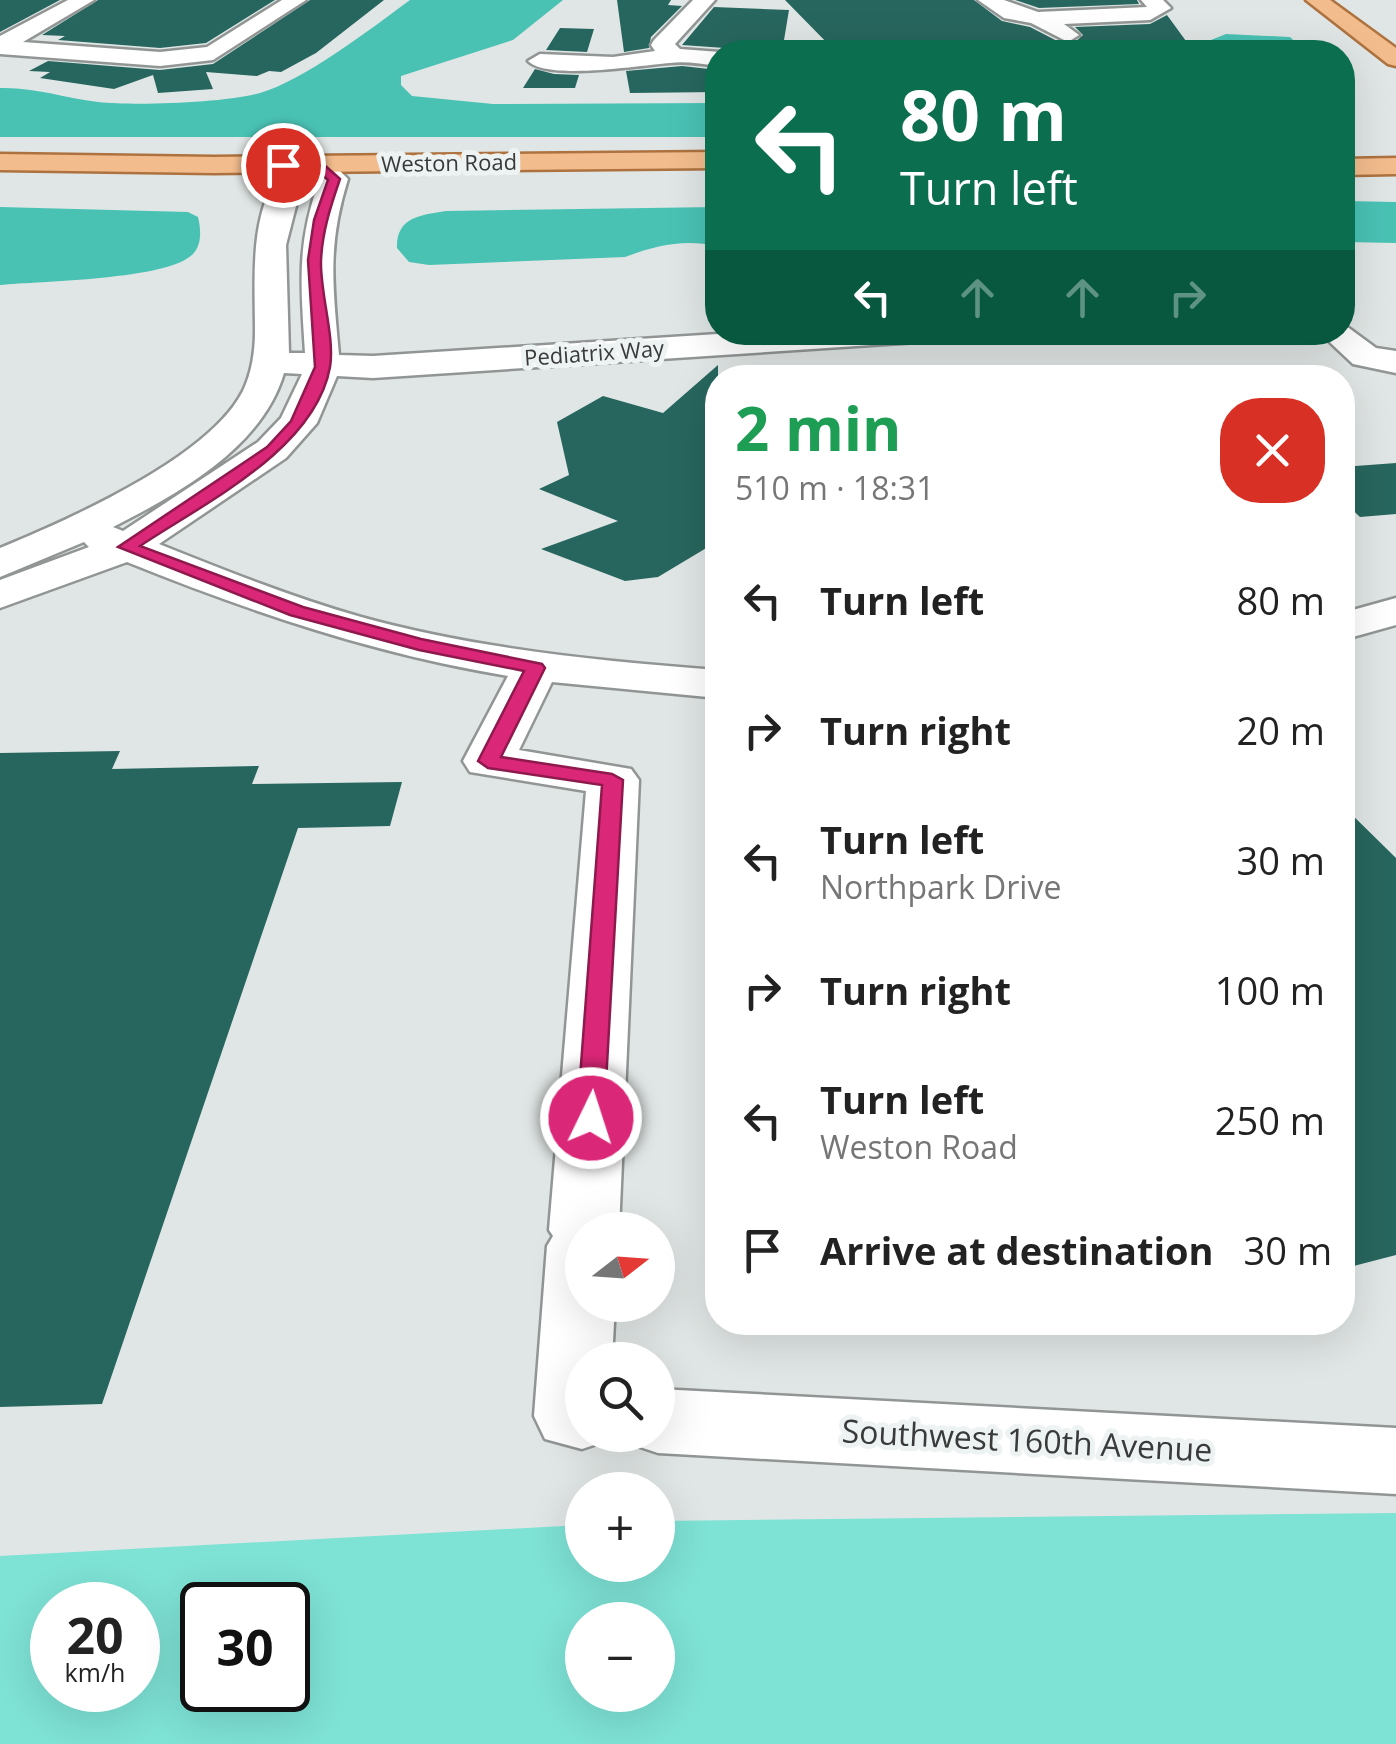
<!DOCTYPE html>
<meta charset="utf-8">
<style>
body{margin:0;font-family:"Open Sans",sans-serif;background:#f6f6f6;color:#222;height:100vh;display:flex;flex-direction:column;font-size:38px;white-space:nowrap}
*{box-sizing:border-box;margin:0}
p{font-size:32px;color:#767676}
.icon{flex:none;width:55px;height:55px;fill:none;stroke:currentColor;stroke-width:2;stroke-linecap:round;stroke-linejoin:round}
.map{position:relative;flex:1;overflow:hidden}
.side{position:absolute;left:705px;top:365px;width:650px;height:970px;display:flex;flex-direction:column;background:#fff;border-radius:40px;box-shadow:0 10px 40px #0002}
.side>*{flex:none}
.guide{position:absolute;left:705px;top:40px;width:650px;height:305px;border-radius:40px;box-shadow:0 10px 40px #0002;background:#0b6e4f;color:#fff;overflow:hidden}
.needle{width:65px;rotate:73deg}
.buttons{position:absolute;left:565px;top:1212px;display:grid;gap:20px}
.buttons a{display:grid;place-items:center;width:110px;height:110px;border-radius:50%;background:#fff;box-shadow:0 10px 40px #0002;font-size:50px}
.speed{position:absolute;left:30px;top:1582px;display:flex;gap:20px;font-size:50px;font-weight:700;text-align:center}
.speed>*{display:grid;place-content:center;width:130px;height:130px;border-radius:50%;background:#fff;box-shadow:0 10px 40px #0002;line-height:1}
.speed small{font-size:25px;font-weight:400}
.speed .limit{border:5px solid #111;border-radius:15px;background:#fff;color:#111}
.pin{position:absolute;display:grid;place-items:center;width:85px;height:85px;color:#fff;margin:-42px;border:5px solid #fff;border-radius:50%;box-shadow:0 2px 10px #0007}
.me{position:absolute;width:110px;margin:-55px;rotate:4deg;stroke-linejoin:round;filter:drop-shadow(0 0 8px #0008)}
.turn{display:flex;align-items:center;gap:35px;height:210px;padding:0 30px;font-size:45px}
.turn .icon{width:130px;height:130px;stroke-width:2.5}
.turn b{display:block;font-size:70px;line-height:85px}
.lanes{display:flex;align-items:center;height:95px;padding:0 30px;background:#0003;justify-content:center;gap:50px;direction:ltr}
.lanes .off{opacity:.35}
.round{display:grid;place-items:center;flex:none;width:105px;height:105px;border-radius:40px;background:#f6f6f6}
.headline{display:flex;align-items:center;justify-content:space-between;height:170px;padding:0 30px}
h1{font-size:60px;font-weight:700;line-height:75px;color:#1e9e55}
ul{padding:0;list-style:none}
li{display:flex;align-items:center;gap:30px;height:130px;padding:0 30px}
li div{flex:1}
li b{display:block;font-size:38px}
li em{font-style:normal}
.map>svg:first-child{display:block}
.green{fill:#7ee2d5;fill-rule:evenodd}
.water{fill:#49c2b4}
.building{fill:#27665e}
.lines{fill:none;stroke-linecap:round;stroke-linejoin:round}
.minor-casing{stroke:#919695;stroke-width:5}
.major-casing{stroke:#ad723f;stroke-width:5}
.minor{fill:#fff;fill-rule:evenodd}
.major{fill:#f3bc8d;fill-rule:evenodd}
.route{fill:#db2777;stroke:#8e194d;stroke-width:2.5}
.labels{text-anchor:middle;stroke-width:10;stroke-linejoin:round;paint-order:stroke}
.far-street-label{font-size:22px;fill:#393b3b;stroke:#edf3f2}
.near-street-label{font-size:32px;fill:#393b3b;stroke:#edf3f2}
</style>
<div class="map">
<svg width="1396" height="1744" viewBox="0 0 1396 1744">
<rect width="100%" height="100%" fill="#e0e6e5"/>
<path class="green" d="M1396 1513V1744H0V1556L582 1525V1565H658V1521ZM52 1605H138V1690H52ZM202 1605H288V1690H202ZM582 1620H658V1695H582Z"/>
<path class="water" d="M410 0H563L513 40 401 76V85L412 96 493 104 717 103V137H0V88C35 87 64 98 98 102 136 106 224 103 260 93 303 81 372 28 410 0Z
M1226 34 1290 37 1306 52H1218L1211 40Z
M1343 201 1396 202V243L1343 242Z
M0 207 188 212 198 217C201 230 202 244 193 254 168 280 40 281 0 285Z
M717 207V246C684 239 657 245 625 257L429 265 409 262 397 248C396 217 421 215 446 211Z"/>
<path class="building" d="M0 0H60L0 32Z
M98 0H275L206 43 160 48 58 40 65 36 42 35Z
M310 0H384L316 53 281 72 269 71 257 76 206 72 213 89 158 93 153 75 114 89 40 78 50 72 29 71 48 61 160 70 213 64Z
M617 0H671L668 5 682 6 651 37 649 48 624 52Z
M785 0H974L1002 21 1030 27 1061 43 835 51Z
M1015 0H1137L1139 4 1039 8Z
M714 7 789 10 782 52 682 45Z
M1167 15 1194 52H1104L1097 41 1075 42 1083 35 1075 27 1150 24Z
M560 28 594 29 587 52 546 50Z
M682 66 718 70V92L630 93 626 71Z
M535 69 554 74 579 75 575 88H523Z
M718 365V541L658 577 625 581 541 549 618 521 539 489 569 475 557 422 603 396 663 413Z
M1396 463V514L1360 517 1342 500V467Z
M120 751 112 769 259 766 252 784 402 782 390 826 298 828 102 1404 0 1407V753Z
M1342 805 1396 858V1255L1342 1269Z"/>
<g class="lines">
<defs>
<path id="minor" d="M68 0H94L23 42 160 52 207 47 282 0H306L213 60 160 66 0 54V36Z
M693 0H715L675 44 680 49 720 52 718 66C702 64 685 61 670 63 641 65 548 81 528 61L540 54 613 57 655 51 651 45 654 40Z
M978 0H1004L1038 12 1147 7 1141 0H1163L1171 8 1150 20 1064 24 1079 35 1068 42 1031 23 1004 18Z
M317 156 327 158 348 179C327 246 333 286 339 355L373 356 749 332H934L929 339 917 342 373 378 337 376 317 423 286 458 159 544C226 571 292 597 361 617 477 649 598 661 718 670V698L552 682 519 750 631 769 639 780 619 1230H582V1305H615L612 1360H582V1435H611L609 1440 582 1449 545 1439 534 1416 547 1246 553 1236 549 1230 586 791 470 772 463 761 508 676C375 654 251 612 127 562L0 608V580L89 547 84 542 0 577V548C68 520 209 458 243 391 252 372 255 351 255 331 255 279 249 219 279 173ZM315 176 319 181C296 246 301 286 305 353H289L286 245 302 183ZM284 373 302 374 281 418 258 442 123 531 113 527C178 494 262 448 284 373Z
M1342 323 1376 348 1396 351V373L1353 364 1319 332H1342Z
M1396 598V625L1342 640V613Z
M658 1389 1396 1428V1494L658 1453 631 1444 627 1435H658Z"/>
<path id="major" d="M1306 0H1330L1396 48V66L1388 64Z
M718 152V168L214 173 0 170V154L214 157Z
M1396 158V174L1342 175V159Z"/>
</defs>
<use href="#minor" class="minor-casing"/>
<use href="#major" class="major-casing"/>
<use href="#minor" class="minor"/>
<use href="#major" class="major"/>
</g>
<path class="route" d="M283 161 321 162 340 179C331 205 322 232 321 261 320 293 335 337 330 367 315 450 204 503 140 546L303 607 421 639 542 664 545 668 501 757 612 774 623 780 604 1118 600 1124H581L577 1118 602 785 488 768 478 761 524 671 419 650 290 615 118 547 267 447 291 421 315 367 308 260 314 220 328 180 314 168 279 167Z"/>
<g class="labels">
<g class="far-street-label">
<text transform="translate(449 163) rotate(-1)" y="8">Weston Road</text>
<text transform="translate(594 353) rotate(-4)" y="8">Pediatrix Way</text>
</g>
<g class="near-street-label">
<text transform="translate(1027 1441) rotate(3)" y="11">Southwest 160th Avenue</text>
</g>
</g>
</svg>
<div class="buttons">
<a><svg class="needle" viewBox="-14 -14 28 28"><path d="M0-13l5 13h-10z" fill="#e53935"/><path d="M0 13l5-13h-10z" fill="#767676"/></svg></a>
<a><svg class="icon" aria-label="search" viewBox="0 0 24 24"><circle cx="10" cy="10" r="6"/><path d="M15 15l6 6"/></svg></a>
<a>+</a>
<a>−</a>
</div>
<div class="speed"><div>20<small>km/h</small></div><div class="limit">30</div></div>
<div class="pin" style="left:283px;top:165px;background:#d93025"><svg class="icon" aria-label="arrive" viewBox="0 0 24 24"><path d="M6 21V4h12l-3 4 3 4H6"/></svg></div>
<svg class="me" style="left:591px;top:1118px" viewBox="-20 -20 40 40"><circle r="17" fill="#db2777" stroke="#fff" stroke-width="3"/><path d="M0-11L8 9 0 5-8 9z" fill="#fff"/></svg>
<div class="guide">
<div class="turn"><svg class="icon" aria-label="left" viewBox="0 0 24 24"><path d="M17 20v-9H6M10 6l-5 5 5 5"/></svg><div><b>80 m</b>Turn left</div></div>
<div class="lanes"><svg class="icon" aria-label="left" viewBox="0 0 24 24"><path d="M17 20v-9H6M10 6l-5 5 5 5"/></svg><svg class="icon off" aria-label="ahead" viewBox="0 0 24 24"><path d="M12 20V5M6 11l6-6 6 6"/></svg><svg class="icon off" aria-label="ahead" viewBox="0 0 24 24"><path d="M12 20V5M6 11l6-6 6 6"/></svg><svg class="icon off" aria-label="right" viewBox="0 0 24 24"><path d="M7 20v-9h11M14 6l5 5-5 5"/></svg></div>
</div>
<section class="side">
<div class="headline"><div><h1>2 min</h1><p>510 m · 18:31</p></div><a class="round" style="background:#d93025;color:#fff"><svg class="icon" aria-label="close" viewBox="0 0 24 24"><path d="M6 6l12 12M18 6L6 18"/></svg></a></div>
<ul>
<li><svg class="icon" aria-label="left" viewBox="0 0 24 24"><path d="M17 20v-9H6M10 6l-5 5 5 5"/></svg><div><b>Turn left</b></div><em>80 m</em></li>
<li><svg class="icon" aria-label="right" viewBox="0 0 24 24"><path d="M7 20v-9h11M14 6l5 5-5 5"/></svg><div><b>Turn right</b></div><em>20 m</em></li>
<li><svg class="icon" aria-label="left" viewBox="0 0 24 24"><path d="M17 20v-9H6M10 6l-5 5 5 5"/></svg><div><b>Turn left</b><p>Northpark Drive</p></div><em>30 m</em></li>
<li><svg class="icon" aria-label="right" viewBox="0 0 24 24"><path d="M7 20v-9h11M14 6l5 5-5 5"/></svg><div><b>Turn right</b></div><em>100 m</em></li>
<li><svg class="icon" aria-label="left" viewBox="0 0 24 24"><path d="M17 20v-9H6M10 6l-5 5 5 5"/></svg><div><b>Turn left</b><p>Weston Road</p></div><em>250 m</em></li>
<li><svg class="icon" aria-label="arrive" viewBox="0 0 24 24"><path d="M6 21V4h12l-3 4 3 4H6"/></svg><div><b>Arrive at destination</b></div><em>30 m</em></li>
</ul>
</section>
</div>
